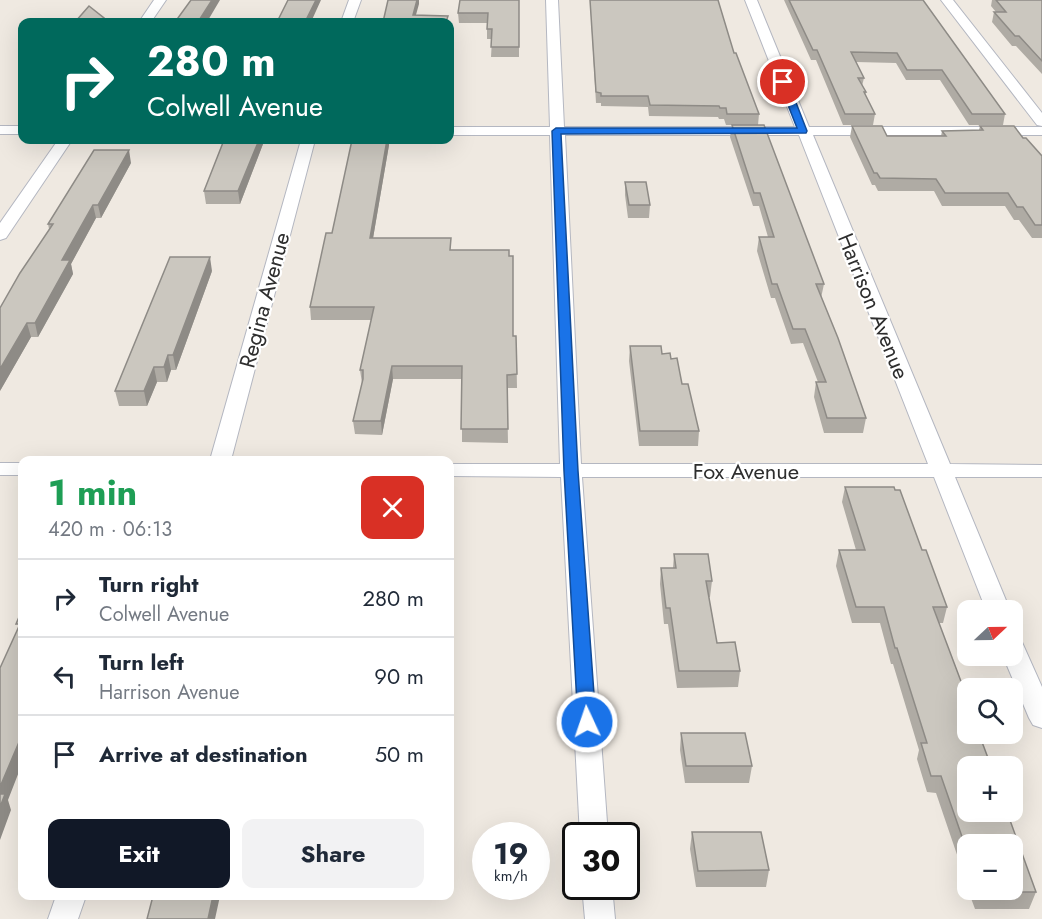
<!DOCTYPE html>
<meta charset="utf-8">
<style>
body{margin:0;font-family:Jost,sans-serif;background:#f2f2f3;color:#1f2937;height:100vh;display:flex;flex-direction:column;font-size:22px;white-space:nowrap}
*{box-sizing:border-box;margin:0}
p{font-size:20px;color:#747a83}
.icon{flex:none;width:33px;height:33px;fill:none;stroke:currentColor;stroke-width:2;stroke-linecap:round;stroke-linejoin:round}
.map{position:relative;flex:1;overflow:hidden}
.details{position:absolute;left:18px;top:456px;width:436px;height:444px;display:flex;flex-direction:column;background:#fff;border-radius:12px;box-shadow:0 6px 24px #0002}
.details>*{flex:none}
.guide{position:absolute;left:18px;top:18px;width:436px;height:126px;border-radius:12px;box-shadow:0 6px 24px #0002;background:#00695c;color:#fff;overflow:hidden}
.needle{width:39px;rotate:68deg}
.tools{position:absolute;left:957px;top:600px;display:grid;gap:12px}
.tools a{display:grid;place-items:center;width:66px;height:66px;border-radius:12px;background:#fff;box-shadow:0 6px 24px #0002;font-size:30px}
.speed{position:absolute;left:472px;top:822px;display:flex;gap:12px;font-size:30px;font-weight:700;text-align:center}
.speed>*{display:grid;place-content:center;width:78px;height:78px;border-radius:50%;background:#fff;box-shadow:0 6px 24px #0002;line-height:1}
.speed small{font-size:15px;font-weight:400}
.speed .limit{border:3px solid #111;border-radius:9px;background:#fff;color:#111}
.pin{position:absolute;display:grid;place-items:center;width:51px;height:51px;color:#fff;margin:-26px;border:3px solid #fff;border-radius:50%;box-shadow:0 2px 6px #0007}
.me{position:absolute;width:66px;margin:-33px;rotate:357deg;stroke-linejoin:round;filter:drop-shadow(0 0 4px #0008)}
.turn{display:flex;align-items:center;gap:21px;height:126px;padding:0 30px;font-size:27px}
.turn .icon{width:78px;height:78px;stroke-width:2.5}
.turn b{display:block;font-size:42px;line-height:51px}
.round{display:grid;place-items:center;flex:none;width:63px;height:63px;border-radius:12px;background:#f2f2f3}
.headline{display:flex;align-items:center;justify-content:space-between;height:102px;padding:0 30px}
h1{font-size:36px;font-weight:700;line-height:45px;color:#1e9e55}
.button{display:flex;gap:12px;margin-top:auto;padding:12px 30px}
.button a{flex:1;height:69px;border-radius:12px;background:#111827;color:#fff;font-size:24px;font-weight:700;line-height:69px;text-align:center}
.button a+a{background:#f2f2f3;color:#1f2937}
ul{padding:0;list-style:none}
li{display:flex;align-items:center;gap:18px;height:78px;padding:0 30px;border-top:2px solid #e0e1e3}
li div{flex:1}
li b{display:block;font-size:22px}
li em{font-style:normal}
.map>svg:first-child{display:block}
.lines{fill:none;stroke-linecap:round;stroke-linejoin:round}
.minor-casing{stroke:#b4b7c1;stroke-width:2}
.minor{fill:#fff;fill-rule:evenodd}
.wall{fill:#afaba4}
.shaded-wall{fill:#8e8b86}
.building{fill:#cbc7bf;stroke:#8e8b86;stroke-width:1.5}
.route{fill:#1a73e8;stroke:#114b97;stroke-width:1.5}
.labels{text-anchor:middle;stroke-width:4.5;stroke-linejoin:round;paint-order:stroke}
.street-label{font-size:22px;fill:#2e2e2e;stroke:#fff}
</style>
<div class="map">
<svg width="1042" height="919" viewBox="0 0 1042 919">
<rect width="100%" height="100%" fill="#efe9e1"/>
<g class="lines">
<defs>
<path id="minor" d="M154 0H166L151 22H139Z
M349 0H361L353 22H341Z
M546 0H558L564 127H795L745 0H757L809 127H1042V135H813L950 464 1042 465V477H955L1010 610H986L934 477H582L608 836H580L561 477 450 476V464H560L550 135H450V127H550ZM565 135H799L928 464H581Z
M941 0H953L1042 113V126L1037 125Z
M0 126H22V134H0Z
M58 140H72L6 238 0 240V223Z
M301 140H315L231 460H210Z
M0 463H22V475H0Z
M1012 637 1021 640 1042 687V728L1033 725 1029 718 1003 656H1012Z
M582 886H612L615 919H585Z
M56 896H86L78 919H48Z"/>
</defs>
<use href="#minor" class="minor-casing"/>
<use href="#minor" class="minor"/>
</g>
<path class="wall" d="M519 0V57H491L492 39H487V23H459L458 13Z
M590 0H718L734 53 759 114 758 125H726L724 119H719L718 117 649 116 648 107 601 106V103H596Z
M784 0H923L1005 114 1003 125H969L940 80H906L896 63 856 62 864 78 862 86 866 92 865 95 875 114 873 125H843L816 60H811Z
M992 0H1042V74L1016 46H1012L992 22 994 12H996L991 6Z
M732 125 824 284 821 298 866 418 863 433H824L814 397 816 382H818L803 343 791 344 775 298H771L757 251 759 237H768L759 206H753L730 137Z
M852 126 887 136H941L942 131 979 130 980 126 1023 138 1042 156V238H1032L1019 220H1014L1005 206H942L934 191H878L875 185H872L850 137Z
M224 140H263V144L240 204H206L204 191Z
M352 140H389V145L373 238 452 250 513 336H516L517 388H507L508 443 462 442V379H393L382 435 355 434 353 421 362 383 360 370 371 320H311L310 307 332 233Z
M131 163 101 218H96L71 264 73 274 38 337H31L0 391 49 229 48 224Z
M625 182 650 205 649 218H628L625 195Z
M212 271 176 370H171L167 382H157L147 406H119L115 391Z
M630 346 662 354 671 359 699 431 698 446H639L629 361Z
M845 487 922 550 947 607 943 623H939L968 734 1036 892 1029 909H975L968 890H1012L968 844V887L936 793 927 792 917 759 919 750 893 664H891L880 623H852L836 566 839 550H856L842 502Z
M674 554 712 581 710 597H709L717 643 740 671 738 687 677 688 668 624H664L660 584 661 568H673Z
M681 733 752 766 749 783H685L680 750Z
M692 832 769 870 766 887H696L690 849Z"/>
<path class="shaded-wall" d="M212 0H220L207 22H198Z
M316 0H321L311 22H305Z
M417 0H419V4L414 22 413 15Z
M257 140H263V144L240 204 238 191Z
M387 140H389V145L371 250 370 238Z
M129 150 131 163 101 218 98 205Z
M93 205 96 218 71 264 73 274 38 337 35 323 62 260Z
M210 257 212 271 176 370 173 355Z
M27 323 31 337 0 391V369Z
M168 355 171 370 167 382 164 367Z
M392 366 393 379 382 435 381 421Z
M154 367 157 382 147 406 144 391Z
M22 735V764L8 800 11 810 0 840V787Z
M213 896H220L215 919H208Z"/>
<path class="building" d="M191 0H212L198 22H175Z
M288 0H316L305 22H277Z
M388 0H417L413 15 448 16 446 22H383Z
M460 0H519V47H491L492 29H487L488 13H458Z
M590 0H718L734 53H736L759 114H727L726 108H720L719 106 650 105 648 96H601V93L596 92Z
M789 0H923L1005 114H972L942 70H907L897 53 851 52 864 78H858L866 92H864L875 114H845L817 50H813Z
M996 0H1042V61L1019 36H1015L994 12H1006Z
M89 6 104 18 101 22H75Z
M732 125H764L824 284H816L838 338 866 418H827L816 382H826L805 329H793L777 284H772L759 237H774L760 193H754Z
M852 126H882L887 136H946L942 131 983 130 980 126H1014L1023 138H1026L1042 156V225H1035L1023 207H1017L1008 193H945L936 179 880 178 877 173H874Z
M224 140H259L238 191H204Z
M352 140H387L370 238H451L450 250H509V256H513V336H516L517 374 507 375 508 429H461L462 366H392L381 421H353L363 379V370H360L374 307H310L326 233H332Z
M94 150H129L98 205H93L62 260H70L35 323H27L0 369V308L20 273 53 224H48Z
M625 182H646L650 205H629Z
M170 257H210L173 355H168L164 367H154L144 391H115Z
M630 346H661L662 354 670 353 671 359 677 358 682 384H688L699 431H640Z
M845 487H894L895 490H900L922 550H926L947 607H933L965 692H968V734H979L991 766H968V812H1007L1036 892H981L980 890H1012V844H968V854L941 776H931L921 743H927L897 648H895L884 607H856L839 550H865Z
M674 554H708L712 581H706L717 643 735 642 740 671H679L670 608H666L661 568H676Z
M22 610V735L0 787V668L20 624H16Z
M681 733H745L752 766H686Z
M0 794H5L0 807Z
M692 832H761L769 870 698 871Z
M153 896H213L208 919H147Z"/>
<path class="route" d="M783 79 788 82 807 131 806 133 561 134 578 471 596 722 593 726 587 728 581 726 578 722 564 471 552 131 556 128H797L779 82Z"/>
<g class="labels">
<g class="street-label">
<text transform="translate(264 300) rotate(-75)" y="8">Regina Avenue</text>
<text transform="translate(874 306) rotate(68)" y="8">Harrison Avenue</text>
<text x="746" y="479">Fox Avenue</text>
</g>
</g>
</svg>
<div class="tools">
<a><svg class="needle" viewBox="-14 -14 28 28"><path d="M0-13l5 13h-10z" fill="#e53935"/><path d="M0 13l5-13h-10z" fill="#747a83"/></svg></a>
<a><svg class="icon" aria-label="search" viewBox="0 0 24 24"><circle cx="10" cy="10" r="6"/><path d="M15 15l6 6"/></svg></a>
<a>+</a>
<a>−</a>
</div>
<div class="speed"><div>19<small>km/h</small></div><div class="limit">30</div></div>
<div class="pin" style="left:783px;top:82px;background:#d93025"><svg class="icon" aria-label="arrive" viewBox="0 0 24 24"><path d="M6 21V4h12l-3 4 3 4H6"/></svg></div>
<svg class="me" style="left:587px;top:722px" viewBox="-20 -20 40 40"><circle r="17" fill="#1a73e8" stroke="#fff" stroke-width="3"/><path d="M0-11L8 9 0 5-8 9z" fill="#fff"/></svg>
<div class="guide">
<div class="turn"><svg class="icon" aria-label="right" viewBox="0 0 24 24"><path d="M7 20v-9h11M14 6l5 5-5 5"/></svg><div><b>280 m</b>Colwell Avenue</div></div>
</div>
<section class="details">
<div class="headline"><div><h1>1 min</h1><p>420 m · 06:13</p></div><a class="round" style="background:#d93025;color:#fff"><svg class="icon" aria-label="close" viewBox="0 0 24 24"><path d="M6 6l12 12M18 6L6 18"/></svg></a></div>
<ul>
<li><svg class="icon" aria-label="right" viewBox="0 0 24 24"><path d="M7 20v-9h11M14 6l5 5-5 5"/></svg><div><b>Turn right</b><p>Colwell Avenue</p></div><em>280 m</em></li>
<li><svg class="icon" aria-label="left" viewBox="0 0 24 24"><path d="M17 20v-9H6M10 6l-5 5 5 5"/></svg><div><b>Turn left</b><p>Harrison Avenue</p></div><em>90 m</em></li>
<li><svg class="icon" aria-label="arrive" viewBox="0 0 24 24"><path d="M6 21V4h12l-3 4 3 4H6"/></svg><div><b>Arrive at destination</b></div><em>50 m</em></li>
</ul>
<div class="button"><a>Exit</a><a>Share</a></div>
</section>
</div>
